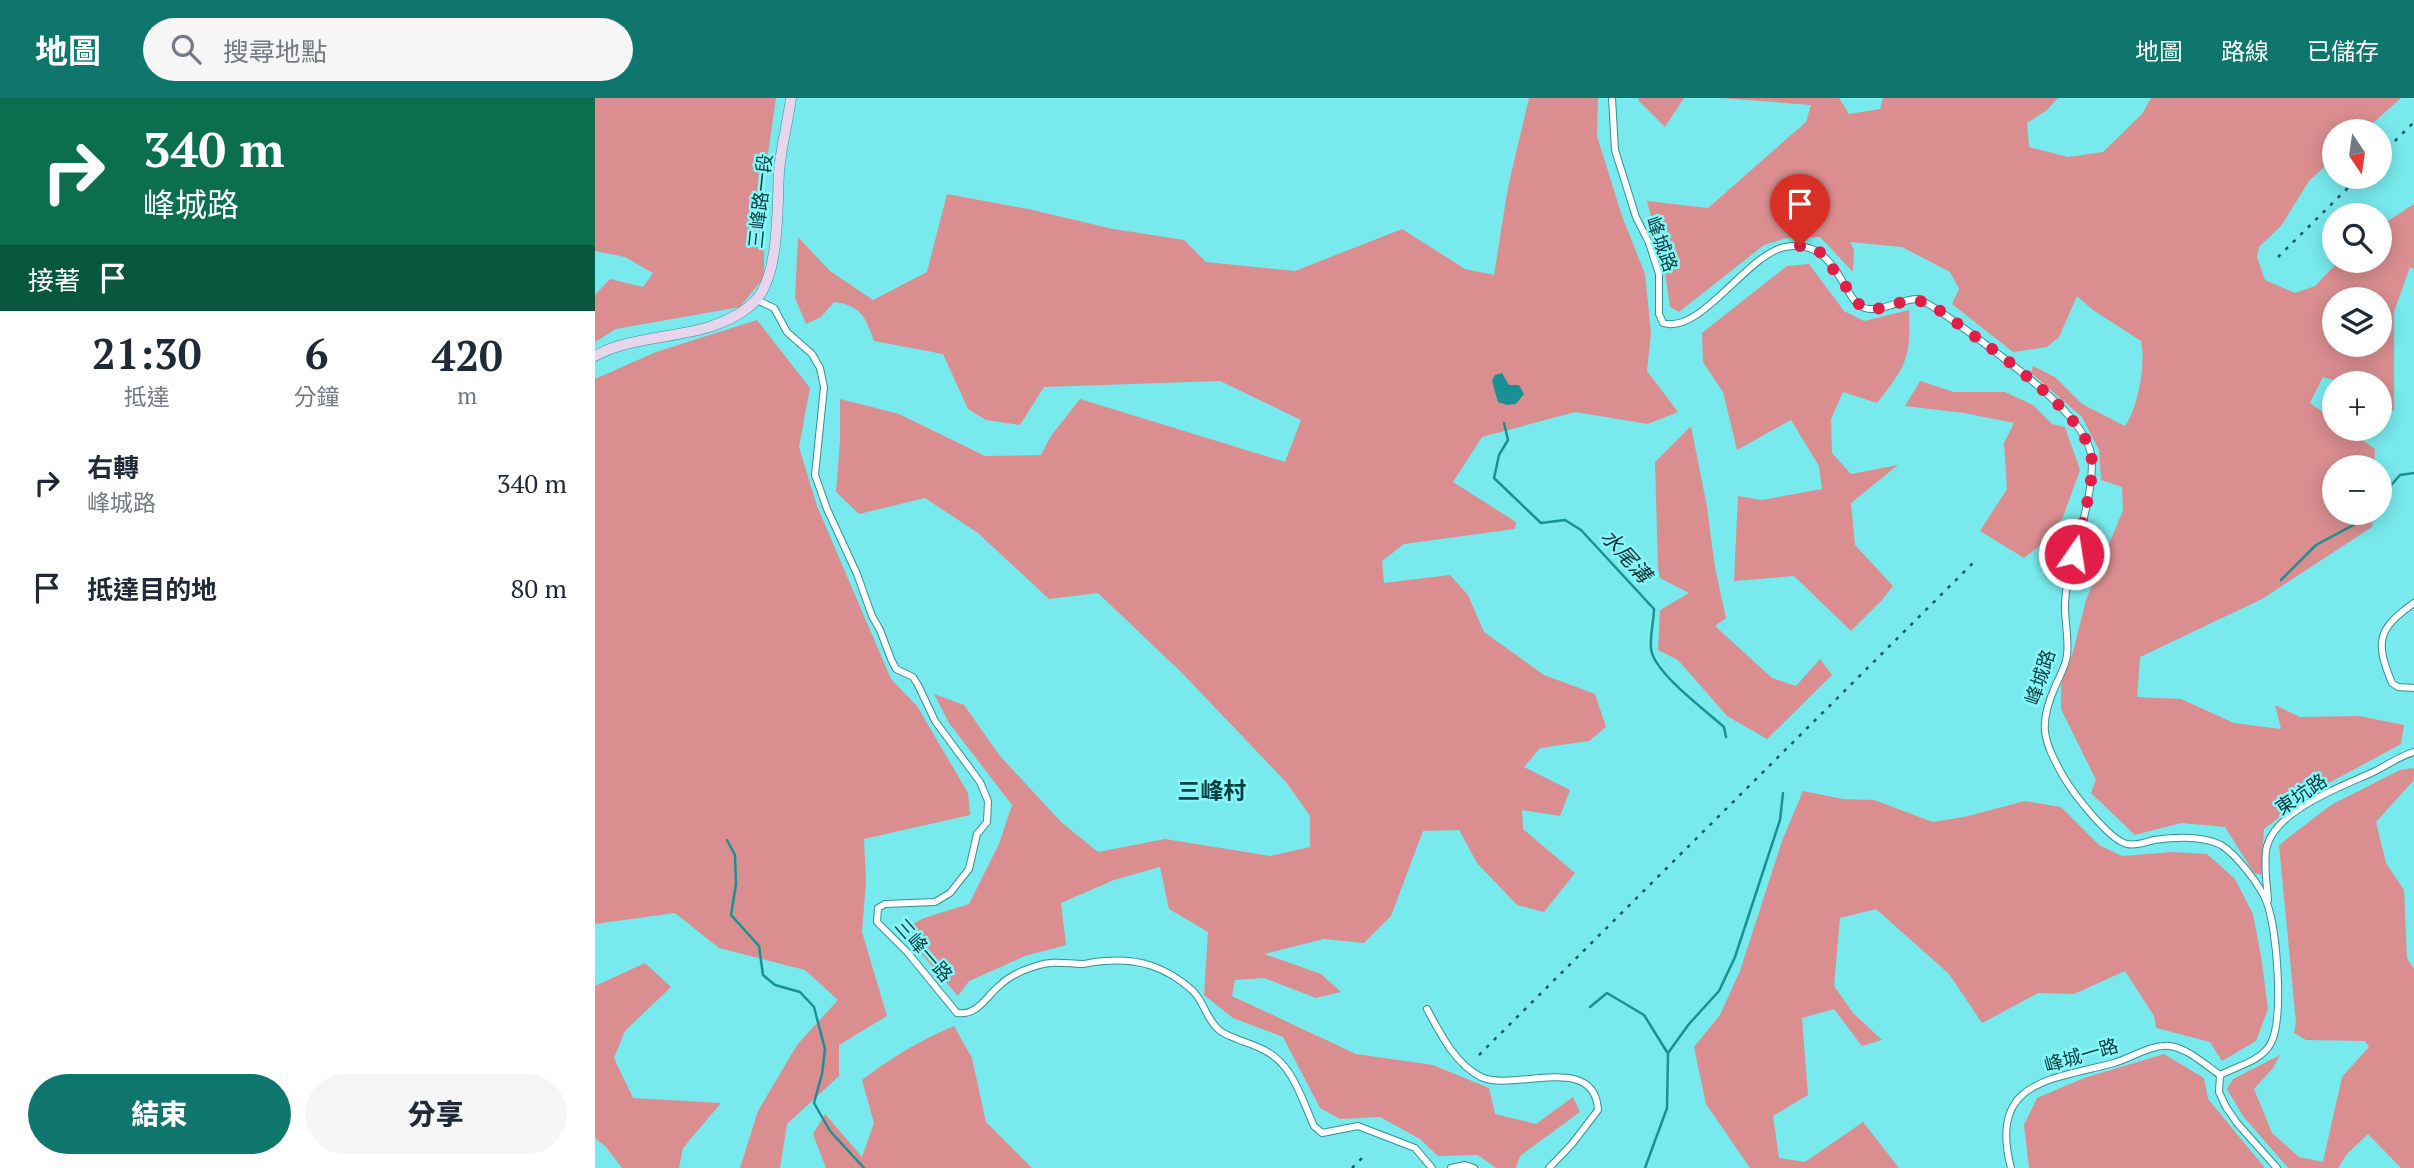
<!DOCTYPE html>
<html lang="zh-TW">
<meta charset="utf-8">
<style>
body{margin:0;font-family:"PT Serif","Noto Sans TC",serif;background:#f6f6f7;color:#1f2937;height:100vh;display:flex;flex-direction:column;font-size:26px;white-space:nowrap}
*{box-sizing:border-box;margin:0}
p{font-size:23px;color:#747a83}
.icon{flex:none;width:38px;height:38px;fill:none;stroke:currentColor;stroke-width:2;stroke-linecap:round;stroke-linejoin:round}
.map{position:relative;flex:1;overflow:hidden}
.panel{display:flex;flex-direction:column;background:#fff;width:595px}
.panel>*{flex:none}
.banner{background:#0b6e4f;color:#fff;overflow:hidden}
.needle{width:46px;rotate:167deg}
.buttons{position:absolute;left:1727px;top:21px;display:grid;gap:14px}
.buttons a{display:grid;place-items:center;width:70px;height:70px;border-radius:50%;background:#fff;box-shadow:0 4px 18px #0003;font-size:35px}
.pin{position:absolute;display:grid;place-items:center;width:60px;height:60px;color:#fff;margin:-72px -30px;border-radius:50% 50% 50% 0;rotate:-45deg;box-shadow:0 0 7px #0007}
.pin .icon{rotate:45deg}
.me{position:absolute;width:77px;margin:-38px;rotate:13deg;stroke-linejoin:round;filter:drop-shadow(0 0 5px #0008)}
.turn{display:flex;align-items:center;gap:24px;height:147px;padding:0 28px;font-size:32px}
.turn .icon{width:91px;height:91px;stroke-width:2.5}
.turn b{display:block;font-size:49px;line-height:60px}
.then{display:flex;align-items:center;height:66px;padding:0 28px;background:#0003;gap:14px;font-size:26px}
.eta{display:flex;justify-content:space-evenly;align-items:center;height:119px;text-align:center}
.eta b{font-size:42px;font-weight:800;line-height:49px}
.action{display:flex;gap:14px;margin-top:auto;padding:14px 28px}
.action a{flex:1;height:80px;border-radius:42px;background:#0f766e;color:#fff;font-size:28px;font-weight:800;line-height:80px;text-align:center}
.action a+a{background:#f6f6f7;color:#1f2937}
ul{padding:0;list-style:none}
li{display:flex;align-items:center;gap:21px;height:105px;padding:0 28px}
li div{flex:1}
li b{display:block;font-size:26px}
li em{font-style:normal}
header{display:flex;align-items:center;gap:42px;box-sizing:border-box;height:98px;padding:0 35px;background:#0f766e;color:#fff}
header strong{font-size:33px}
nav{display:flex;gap:38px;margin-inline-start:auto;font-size:24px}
.search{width:490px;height:63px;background:#f6f6f7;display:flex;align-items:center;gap:18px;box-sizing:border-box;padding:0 24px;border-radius:38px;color:#747a83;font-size:26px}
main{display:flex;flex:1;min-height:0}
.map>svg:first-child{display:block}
.green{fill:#da8e90;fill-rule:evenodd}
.water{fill:#199194}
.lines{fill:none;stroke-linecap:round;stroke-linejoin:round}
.stream{stroke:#199194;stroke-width:2.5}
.street-casing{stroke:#378f92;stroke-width:8}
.secondary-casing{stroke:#378f92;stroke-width:11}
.street{stroke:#fff;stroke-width:6}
.secondary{stroke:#e7d5ed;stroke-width:10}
.rail{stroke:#1c585a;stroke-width:2.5;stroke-dasharray:3.5 7;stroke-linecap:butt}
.route{stroke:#e11d48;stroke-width:12;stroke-dasharray:0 21.6}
.labels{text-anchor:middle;stroke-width:5;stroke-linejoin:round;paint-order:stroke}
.street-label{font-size:19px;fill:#0d4042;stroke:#86f7fa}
.water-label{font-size:21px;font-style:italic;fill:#172f30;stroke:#86f7fa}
.quarter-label{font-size:23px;font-weight:bold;fill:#0d4042;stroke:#86f7fa}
</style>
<header>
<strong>地圖</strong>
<div class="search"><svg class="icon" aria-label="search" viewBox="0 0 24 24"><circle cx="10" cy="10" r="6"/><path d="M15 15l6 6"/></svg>搜尋地點</div>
<nav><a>地圖</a><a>路線</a><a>已儲存</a></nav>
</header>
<main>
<section class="panel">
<div class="banner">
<div class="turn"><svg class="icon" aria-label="right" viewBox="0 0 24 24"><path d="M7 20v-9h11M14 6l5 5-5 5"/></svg><div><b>340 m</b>峰城路</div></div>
<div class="then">接著<svg class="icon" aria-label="arrive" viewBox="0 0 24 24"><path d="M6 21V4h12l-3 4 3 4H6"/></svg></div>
</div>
<div class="eta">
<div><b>21:30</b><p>抵達</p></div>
<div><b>6</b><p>分鐘</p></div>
<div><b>420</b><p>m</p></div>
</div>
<ul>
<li><svg class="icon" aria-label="right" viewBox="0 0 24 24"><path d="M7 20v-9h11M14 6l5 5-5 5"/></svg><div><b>右轉</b><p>峰城路</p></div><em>340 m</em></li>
<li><svg class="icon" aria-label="arrive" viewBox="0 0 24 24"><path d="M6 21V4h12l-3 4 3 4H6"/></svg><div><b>抵達目的地</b></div><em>80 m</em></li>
</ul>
<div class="action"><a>結束</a><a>分享</a></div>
</section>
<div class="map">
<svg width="1819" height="1070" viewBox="0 0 1819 1070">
<rect width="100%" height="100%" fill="#78eaed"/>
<path class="green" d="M0 0H181L169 84V179L145 209 21 231 0 244V197L15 181 48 189 58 175 30 159 0 153Z
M934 0H1003L1002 38 1027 118 1050 176 1056 235 1052 273 1083 314 1053 326 980 314 887 339 858 384 921 424 920 431 809 446 787 463 789 485 855 477 873 497 889 534 949 577 1000 596 1011 629 994 643 945 650 929 669 975 692 965 718 927 712 928 731 980 775 949 814 922 807 882 765 864 732 828 733 796 818 769 845 729 841 669 856 726 876 746 894 721 900 669 880 640 882 637 898 761 956 838 967 894 990 900 1016 941 1026 978 999 985 1014 925 1058 921 1070H901L883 1057 843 1058 825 1041 785 1019 745 1021 725 1010 688 939 638 920 609 897 613 834 574 811 565 769 519 782 466 805 471 847 430 858 374 883 363 898 306 832 329 820 374 806 404 746 417 707 354 625 339 596 369 607 405 658 466 724 503 754 570 741 675 758 715 749V718L691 684 586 574 503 495 454 501 383 435 330 400 264 416 241 394 245 343V301L304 316 390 358 446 357 456 338 485 301 690 364 706 322 625 283 449 289 425 327 391 322 373 311 348 256 279 243C271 220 266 207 239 204L226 219 211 226 200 200 203 139 235 173 278 202 332 174 352 96 433 111 518 131 589 142 611 164 700 173 807 131 870 171 899 177 913 89Z
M1044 0H1089L1070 29 1043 2Z
M1126 0H1244L1254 16 1285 11 1288 0H1463L1451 13 1432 25 1434 49 1473 59 1508 54 1547 16 1556 0H1806L1769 33H1740L1739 60 1714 83 1686 128 1664 149 1662 159 1670 182 1700 195 1720 188 1744 163H1785V128L1819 106V171L1815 169 1799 214V313L1785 305V285H1750L1728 279 1715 305 1739 322 1740 331H1751L1780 351 1779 369H1740V415H1778L1777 429 1667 501 1545 559 1542 599 1586 601 1639 625 1686 631 1680 607 1705 619 1764 618 1809 627 1806 646 1719 693 1669 731 1666 777 1659 775 1630 729 1586 725 1540 737 1496 695 1501 682 1466 611V586L1478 554 1491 502 1528 412 1527 389 1506 382 1504 352 1487 319 1436 275 1438 268 1460 279 1487 306 1530 328C1543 311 1551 265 1546 243L1498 212 1482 198 1464 239 1452 249 1418 254 1357 206 1364 191 1355 174 1307 149 1255 144 1259 152 1258 174 1225 139 1192 140 1169 147 1084 214 1075 209 1070 174 1052 103 1113 110 1211 24 1216 7ZM1740 201H1785V247H1740Z
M1214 166 1249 213 1269 223 1314 212C1316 260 1312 267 1282 305L1248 294 1236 321 1237 355 1256 376 1303 367 1256 405 1260 447 1298 488 1287 502 1256 533 1199 478 1139 483 1143 398 1167 402 1227 391 1224 368 1196 322 1142 352 1128 294 1108 264 1107 235 1192 168Z
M162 222 215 290 204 349 222 408 296 581 322 608 373 695 375 717 269 741 271 783 267 834 292 918 244 947V978L192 1026 185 1070H145L163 1013 202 947 243 902 210 872 124 850 80 815 0 826V281L61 254Z
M1325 283 1359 294H1410L1438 307 1457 326 1470 329 1485 372 1468 419 1442 450 1429 460 1385 433 1412 391 1409 345 1419 325 1369 315 1310 308Z
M1096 328 1112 409 1120 470 1131 520 1120 528 1177 580 1201 588 1225 561 1237 577 1172 641 1132 618 1083 562 1063 552 1065 512 1094 495 1065 480 1063 469 1060 364Z
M1819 670V682L1781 724 1791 765 1809 792 1812 860 1819 871V1070H1806L1773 1036 1752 1056 1743 1070H1693L1648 1018 1632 991 1638 981 1685 957 1678 970 1659 991 1677 1035 1704 1059 1728 1064 1747 979 1774 949 1770 943 1711 942 1699 935 1701 924 1684 747 1736 707 1805 672Z
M1208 693 1248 701 1279 702 1338 724 1369 719 1430 703 1466 709 1504 747 1527 758 1577 754 1612 756 1640 781 1658 816 1666 858 1673 911 1661 943 1627 963 1615 944 1561 930 1559 918 1530 873 1479 896 1443 895 1387 925 1354 876 1281 811 1245 820 1239 888 1258 915 1287 942 1267 948 1239 911 1207 920 1213 997 1178 1018 1184 1060 1210 1064 1268 1024 1304 1070H1155L1111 1006 1099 949 1125 917 1145 873 1187 743Z
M50 865 76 889 30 933 19 960 38 1000 126 1005 88 1050 84 1070H27L11 1049 0 1040V888Z
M359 928 377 960 391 1024 437 1070H231L218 1036 230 1016 267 1059 279 1025 267 982C296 960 325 942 359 928Z
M1569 956 1609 980 1613 1001 1670 1070H1434L1429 1027 1442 1000 1489 980Z"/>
<path class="water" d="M907 275 914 287H924L929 296 921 306 912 307 903 304 897 283 900 277Z"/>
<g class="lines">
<path class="stream" d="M909 325 913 342 904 357 899 380 946 425 970 422 986 432 1059 511C1059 524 1053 545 1057 555 1064 578 1110 612 1129 629L1131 639
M1785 400 1805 377 1819 375
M1686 482 1721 447 1764 424 1772 415
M132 742 140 757 141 786 136 817 164 848 168 877 180 887 205 894 219 909 230 951 227 976 219 1005 235 1033 269 1070
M995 909 1012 895 1049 917 1072 954
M1050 1070 1072 1010 1073 955 1094 926 1124 893 1140 859 1185 722 1188 695"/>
<defs>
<path id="street" d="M1017 0 1020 52 1041 119 1054 145 1064 176V216L1068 225C1106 237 1152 156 1190 149 1224 143 1237 165 1252 191 1256 197 1258 203 1264 207 1279 219 1304 201 1322 201 1333 202 1398 252 1411 262 1438 283 1490 323 1496 356 1500 379 1490 414 1485 437 1481 452 1475 467 1473 483 1471 491 1470 501 1470 510 1470 525 1474 542 1472 557 1471 568 1464 579 1460 589 1443 627 1448 642 1468 678 1478 695 1514 742 1532 746 1542 748 1550 744 1559 742 1580 739 1607 737 1626 747 1641 756 1666 788 1672 805 1682 833 1689 919 1676 945 1667 963 1642 968 1625 977L1624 994 1631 1009 1642 1025 1682 1070
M162 202 179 210 192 234 217 256 225 270 229 289 220 377 232 411 262 476 277 518 285 532 296 561 301 571 318 579 323 587 340 623 385 684 393 703 392 724 382 736 374 771 355 795 340 804 290 806 283 810 282 824 313 855 362 915C382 918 390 900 404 888 414 878 428 872 441 868 458 862 472 866 488 866 495 865 503 863 510 863 544 860 571 869 597 892 609 903 611 921 624 932 632 939 655 945 667 951 698 965 706 1000 719 1028L727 1035 763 1028 820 1050 837 1070
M1819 505C1782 531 1780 544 1797 585L1803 589 1819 590
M1673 802C1672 786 1668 764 1672 748 1682 712 1745 689 1776 675 1790 669 1804 658 1819 654
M832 911C845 935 860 966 886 979 919 994 1000 954 1003 1012L977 1046 954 1070
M856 1070 870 1067 879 1070
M1416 1070C1393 982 1456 982 1519 965 1536 960 1557 946 1575 948 1594 951 1610 967 1625 977"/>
<path id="secondary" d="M0 258C31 240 79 240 114 229 129 224 149 215 160 203 185 177 182 108 184 74 186 49 193 24 196 0"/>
</defs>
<use href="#street" class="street-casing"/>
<use href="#secondary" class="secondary-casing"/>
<use href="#street" class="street"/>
<use href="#secondary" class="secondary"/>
<path class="rail" d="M1785 58 1819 24
M1683 159 1764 79
M884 957 1380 463
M757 1070 767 1060"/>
</g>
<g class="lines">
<path class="route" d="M1205 148 1217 149 1226 155 1266 209C1293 218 1310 191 1340 209 1380 240 1486 308 1496 356 1501 380 1486 431 1479 456"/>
</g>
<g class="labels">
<g class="street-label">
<text transform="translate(165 103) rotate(-84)" y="7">三峰路一段</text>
<text transform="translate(1067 146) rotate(70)" y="7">峰城路</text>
<text transform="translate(1445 579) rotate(-72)" y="7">峰城路</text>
<text transform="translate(1706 696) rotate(-34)" y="7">東坑路</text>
<text transform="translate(329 852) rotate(49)" y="7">三峰一路</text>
<text transform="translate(1486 957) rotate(-16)" y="7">峰城一路</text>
</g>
<g class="water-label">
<text transform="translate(1031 458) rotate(48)" y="7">水尾溝</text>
</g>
<g class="quarter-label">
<text x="617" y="701">三峰村</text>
</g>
</g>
</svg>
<div class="buttons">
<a><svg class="needle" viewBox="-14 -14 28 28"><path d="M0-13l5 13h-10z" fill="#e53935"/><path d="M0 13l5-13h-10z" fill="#747a83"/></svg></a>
<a><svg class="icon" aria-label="search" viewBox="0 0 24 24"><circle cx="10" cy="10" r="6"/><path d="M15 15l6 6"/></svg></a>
<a><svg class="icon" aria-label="layers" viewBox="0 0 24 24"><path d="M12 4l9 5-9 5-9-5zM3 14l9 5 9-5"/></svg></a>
<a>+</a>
<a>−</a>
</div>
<div class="pin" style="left:1205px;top:148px;background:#d93025"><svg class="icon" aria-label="arrive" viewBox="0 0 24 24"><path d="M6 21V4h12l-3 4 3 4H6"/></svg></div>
<svg class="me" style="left:1479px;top:456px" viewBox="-20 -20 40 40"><circle r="17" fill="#e11d48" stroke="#fff" stroke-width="3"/><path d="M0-11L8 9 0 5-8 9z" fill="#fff"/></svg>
</div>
</main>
